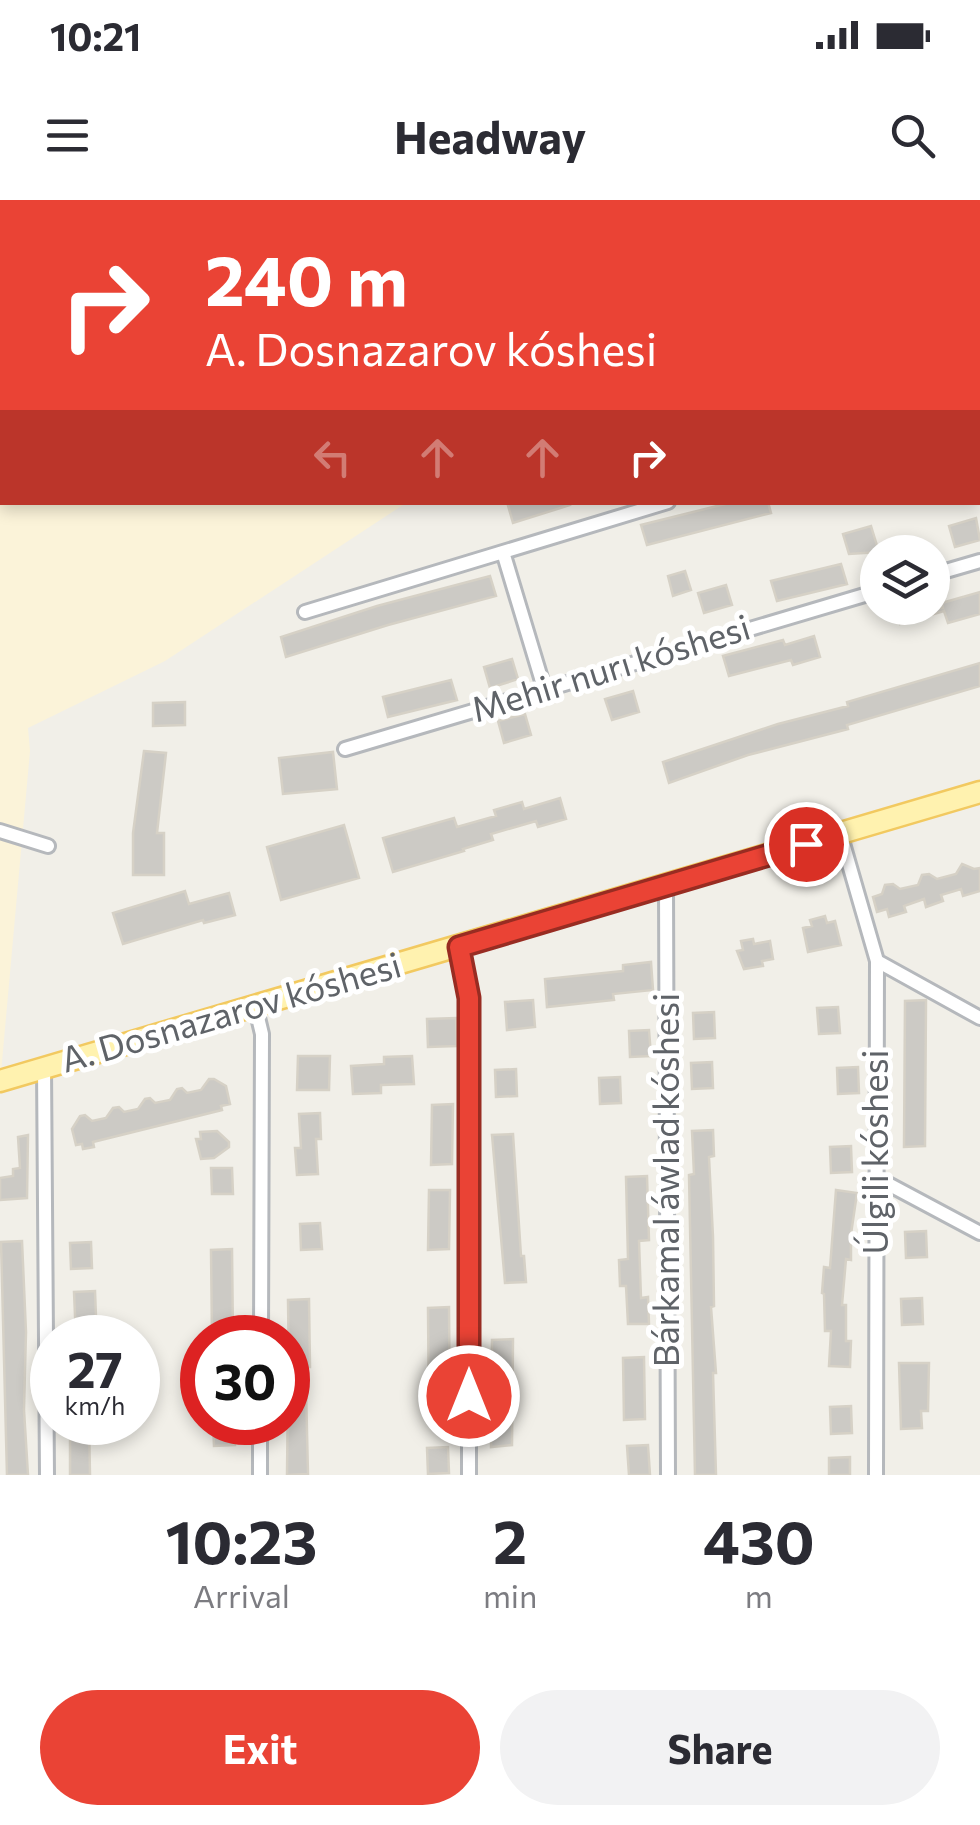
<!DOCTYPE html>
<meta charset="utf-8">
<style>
body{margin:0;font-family:Commissioner,sans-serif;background:#f2f2f3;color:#2b2b33;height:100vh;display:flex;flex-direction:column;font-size:38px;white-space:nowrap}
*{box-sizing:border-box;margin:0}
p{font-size:32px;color:#7c7c81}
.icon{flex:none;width:55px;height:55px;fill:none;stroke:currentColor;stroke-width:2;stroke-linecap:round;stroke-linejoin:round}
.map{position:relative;height:1275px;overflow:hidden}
.side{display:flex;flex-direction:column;background:#fff;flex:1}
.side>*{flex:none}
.guide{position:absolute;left:0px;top:0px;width:980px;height:305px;box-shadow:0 5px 15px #0003;background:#ea4335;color:#fff;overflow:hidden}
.tools{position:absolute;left:860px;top:335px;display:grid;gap:20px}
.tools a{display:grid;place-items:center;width:90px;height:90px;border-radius:50%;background:#fff;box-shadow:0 5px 15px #0003;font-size:50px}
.speed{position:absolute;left:30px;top:1115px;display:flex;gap:20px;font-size:50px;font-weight:700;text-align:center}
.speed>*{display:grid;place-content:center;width:130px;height:130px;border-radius:50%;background:#fff;box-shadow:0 5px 15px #0003;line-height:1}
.speed small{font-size:25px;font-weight:400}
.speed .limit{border:15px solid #d22;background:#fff;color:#111}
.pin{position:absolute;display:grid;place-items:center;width:85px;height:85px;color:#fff;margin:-42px;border:5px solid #fff;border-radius:50%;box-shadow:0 2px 10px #0007}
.me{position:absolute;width:110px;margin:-55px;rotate:0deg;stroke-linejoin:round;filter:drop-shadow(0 0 8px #0008)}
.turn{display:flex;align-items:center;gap:35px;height:210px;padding:0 40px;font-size:45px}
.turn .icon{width:130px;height:130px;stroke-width:2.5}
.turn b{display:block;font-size:70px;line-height:85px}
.lanes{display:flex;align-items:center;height:95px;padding:0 40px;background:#0003;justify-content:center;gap:50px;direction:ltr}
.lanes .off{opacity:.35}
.eta{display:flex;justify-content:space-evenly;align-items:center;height:170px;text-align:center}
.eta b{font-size:60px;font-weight:700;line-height:70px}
.primary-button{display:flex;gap:20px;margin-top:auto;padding:20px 40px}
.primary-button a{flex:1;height:115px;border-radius:60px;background:#ea4335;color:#fff;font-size:40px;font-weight:700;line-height:115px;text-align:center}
.primary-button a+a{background:#f2f2f3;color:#2b2b33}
.status{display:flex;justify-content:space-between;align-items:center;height:70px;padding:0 50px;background:#fff;direction:ltr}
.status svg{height:28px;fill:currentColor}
header{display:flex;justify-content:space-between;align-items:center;height:130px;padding:0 40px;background:#fff;font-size:45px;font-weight:700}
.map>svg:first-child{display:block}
.sand{fill:#fbf3d9}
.building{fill:#cccac5;stroke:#d6d1c6;stroke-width:2.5}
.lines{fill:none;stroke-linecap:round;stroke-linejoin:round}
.minor-casing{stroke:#b5b8bc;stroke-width:18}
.primary-casing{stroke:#f2c960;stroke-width:25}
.minor{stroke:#fff;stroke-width:12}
.primary{stroke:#fff2af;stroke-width:20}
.route-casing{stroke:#982c22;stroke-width:25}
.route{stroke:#ea4335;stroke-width:18}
.labels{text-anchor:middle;stroke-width:10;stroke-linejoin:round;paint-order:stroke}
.street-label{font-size:35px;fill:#5f6368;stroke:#fff}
</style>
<div class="status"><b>10:21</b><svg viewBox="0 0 49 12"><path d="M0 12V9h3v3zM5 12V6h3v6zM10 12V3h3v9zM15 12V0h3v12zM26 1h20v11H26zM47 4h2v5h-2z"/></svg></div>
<header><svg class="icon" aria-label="menu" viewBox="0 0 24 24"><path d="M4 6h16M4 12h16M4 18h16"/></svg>Headway<svg class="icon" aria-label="search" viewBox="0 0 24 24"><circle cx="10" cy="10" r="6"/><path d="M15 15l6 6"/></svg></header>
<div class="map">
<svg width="980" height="1275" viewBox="0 0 980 1275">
<rect width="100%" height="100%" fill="#f1efe8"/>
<path class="sand" d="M0 0H869L2 2V302L406 303 165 461 28 528 30 551 0 884Z"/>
<path class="building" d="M507 302H569L570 305 513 323Z
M733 302H768L771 313 647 345 641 325Z
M976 318 980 340 955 347 949 326Z
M871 326 879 352 849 354 843 334Z
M841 364 847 384 777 401 771 381Z
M685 371 691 390 673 396 668 376Z
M490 376 496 396 388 425 286 457 281 437 377 406Z
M726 385 732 405 704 413 698 393Z
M980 392V414L948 423 944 411 900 424 895 408H943L942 403Z
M814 436 820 457 793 465 791 460 729 476 723 456 783 440 785 445Z
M512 459 518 479 490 488 484 467Z
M980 463V486L847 525 848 529 748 555 669 583 663 562 778 524 848 506 847 502Z
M451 480 457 500 388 517 383 497Z
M633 491 639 512 612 520 605 499Z
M185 502V525L153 526V503Z
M525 514 531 535 504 543 498 521Z
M144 551 166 553 157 633H164V675H133V633Z
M333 552 337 589 283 594 279 558Z
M560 598 566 619 538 627 536 621 491 634 493 640 463 649 464 651 393 672 383 638 454 618 457 627 496 616 494 610 522 602 524 609Z
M344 625 359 678 281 700 267 647Z
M962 664 974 669 980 668V691L963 696 961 689 941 695 943 701 926 707 924 699 904 706 906 712 889 717 887 709 877 712 873 697 882 694 885 685 893 684 900 689 918 685 922 675 929 674 937 679 956 674Z
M185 691 189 704 229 693 235 715 204 723 203 720 123 744 113 713Z
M825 716 827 723 835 721 841 745 808 752 803 728 812 726 810 720Z
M753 739 754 744 770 741 773 759 762 761 763 766 744 769 737 751 743 750 741 741Z
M651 762 653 790 613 794 614 800 547 807 545 779 623 771V765Z
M533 800 535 827 507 830 505 802Z
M926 800 925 946 904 947 905 801Z
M838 807 840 833 819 834 817 808Z
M714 812 715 838 694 839 693 813Z
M456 818 457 846 428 847 427 819Z
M649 830 651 856 630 857 629 831Z
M298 856H330L329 890H297Z
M412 856 414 884 381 885V893L353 894 351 866 384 864V857Z
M712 862 713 888 692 889 691 863Z
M858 867 859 893 838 894 837 868Z
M516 869 517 896 496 897 495 870Z
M620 877 621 903 600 904 599 878Z
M209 879H214L226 886 230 904 221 906 222 910 93 942 94 947 83 949 82 944 76 945 72 929 80 916 85 915 92 921 106 918 113 908 119 907 124 912 138 909 145 899 150 898 155 903 170 900 177 889 182 888 187 893 201 890Z
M453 904 452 964 431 965 432 905Z
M320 913 321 939H316L318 974 297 975 295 948H301L299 914Z
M713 930 714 956 709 957 713 1037 714 1106 711 1107 716 1173H713L716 1275H695L689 975 694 974 692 931Z
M217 931 229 942V947L214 958 201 959 196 939H201L200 932Z
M513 934 521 1056H524L526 1082 505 1083 492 935Z
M28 935 27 998 0 1000V978L13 976V969L20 968 18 937Z
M851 946 852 972 831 973 830 947Z
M211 968H232L233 994H212Z
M647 976 649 1040 639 1041 641 1098 648 1097 649 1124H628L626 1086H620L619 1060 628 1059 626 977Z
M429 990H450L449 1049 428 1050Z
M836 990 857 993 851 1034V1060L846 1059 842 1105H846V1141H851L850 1167 829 1166 831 1131H825L824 1094 822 1093 824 1067 830 1068Z
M320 1023 322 1049 301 1050 300 1024Z
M926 1031 927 1057 906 1058 905 1032Z
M22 1041 26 1132 24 1210 28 1275H7L1 1042Z
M91 1042 92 1068 71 1069 70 1043Z
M232 1049 233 1138H212L211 1050Z
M95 1091 96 1117 88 1118 89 1138H76L74 1092Z
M922 1098 923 1124 902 1125 901 1099Z
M309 1099 310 1167 289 1168 288 1100Z
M449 1107 450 1222 429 1223 428 1108Z
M513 1139 512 1245 491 1247 492 1140Z
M644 1157 645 1219 624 1220 623 1158Z
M899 1163H929L928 1211H921L922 1228 901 1229Z
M306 1189 308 1274 287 1275 288 1190Z
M851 1206 852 1233 831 1234 830 1207Z
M70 1222H89L90 1275H70Z
M213 1222H234L235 1245 214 1246Z
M648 1245 650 1275H629L627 1246Z
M448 1247 449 1273 428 1274 427 1248Z
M850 1257V1275H829V1258Z"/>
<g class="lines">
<defs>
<path id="minor" d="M978 210 980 209
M503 352 544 488
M932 375 980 361
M305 412 668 302
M345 549 878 391
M0 631 48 646
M840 633 877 761 876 1275
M666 686 668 1275
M459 747 469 799V1275
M877 761 980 818
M255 805 262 834 261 1138
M44 868 47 1275
M875 977 980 1033
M260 1275V1222"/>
<path id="primary" d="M0 881 980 592"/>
</defs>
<use href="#minor" class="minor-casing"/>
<use href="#primary" class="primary-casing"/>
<use href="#minor" class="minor"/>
<use href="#primary" class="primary"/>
</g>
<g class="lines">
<defs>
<path id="route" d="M469 1196V798L459 747 806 644"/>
</defs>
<use href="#route" class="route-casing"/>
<use href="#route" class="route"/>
</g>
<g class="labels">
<g class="street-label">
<text transform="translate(611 469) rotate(-17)" y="12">Mehir nurı kóshesi</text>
<text transform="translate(231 813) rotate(-16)" y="12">A. Dosnazarov kóshesi</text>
<text transform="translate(876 952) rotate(-90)" y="12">Úlgili kóshesi</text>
<text transform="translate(667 980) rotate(-90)" y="12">Bárkamal áwlad kóshesi</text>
</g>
</g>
</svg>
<div class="tools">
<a><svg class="icon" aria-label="layers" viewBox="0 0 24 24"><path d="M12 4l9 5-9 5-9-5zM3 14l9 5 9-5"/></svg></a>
</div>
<div class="speed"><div>27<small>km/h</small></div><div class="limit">30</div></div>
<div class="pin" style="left:806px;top:644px;background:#d93025"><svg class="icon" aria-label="arrive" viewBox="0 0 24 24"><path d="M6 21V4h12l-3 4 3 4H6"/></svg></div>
<svg class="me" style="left:469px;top:1196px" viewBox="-20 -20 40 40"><circle r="17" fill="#ea4335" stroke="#fff" stroke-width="3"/><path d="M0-11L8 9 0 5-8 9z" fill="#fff"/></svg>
<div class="guide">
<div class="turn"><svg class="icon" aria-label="right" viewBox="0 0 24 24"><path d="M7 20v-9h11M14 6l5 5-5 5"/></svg><div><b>240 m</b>A. Dosnazarov kóshesi</div></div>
<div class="lanes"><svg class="icon off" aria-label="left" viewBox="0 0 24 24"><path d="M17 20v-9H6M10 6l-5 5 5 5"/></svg><svg class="icon off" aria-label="ahead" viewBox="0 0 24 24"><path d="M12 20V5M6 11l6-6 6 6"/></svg><svg class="icon off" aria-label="ahead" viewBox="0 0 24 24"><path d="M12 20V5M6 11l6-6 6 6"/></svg><svg class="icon" aria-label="right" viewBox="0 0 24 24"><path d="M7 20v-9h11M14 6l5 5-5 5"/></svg></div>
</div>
</div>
<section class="side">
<div class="eta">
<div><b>10:23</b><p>Arrival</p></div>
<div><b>2</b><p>min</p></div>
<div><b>430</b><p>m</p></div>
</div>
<div class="primary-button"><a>Exit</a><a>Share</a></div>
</section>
